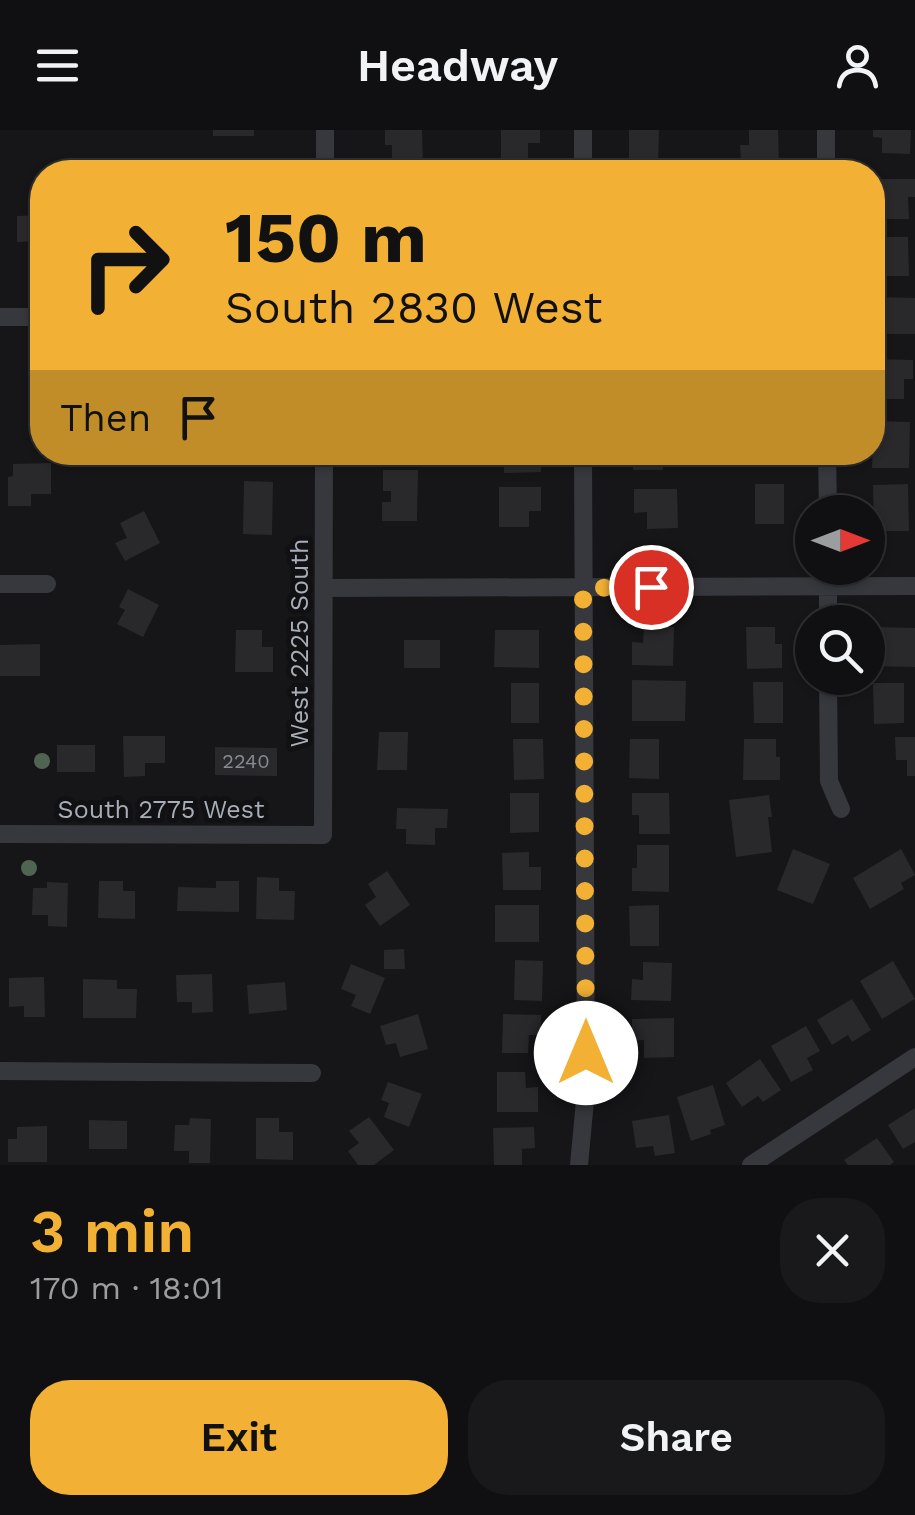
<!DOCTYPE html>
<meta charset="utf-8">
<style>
body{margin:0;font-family:"Work Sans",sans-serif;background:#19191b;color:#f1f3f6;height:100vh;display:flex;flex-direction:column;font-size:38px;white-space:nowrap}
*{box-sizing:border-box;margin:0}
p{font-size:32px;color:#9c9d9f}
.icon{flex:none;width:55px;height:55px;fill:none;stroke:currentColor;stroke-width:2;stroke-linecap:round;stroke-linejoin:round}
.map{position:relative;height:1035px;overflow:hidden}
.drawer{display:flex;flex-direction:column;background:#101012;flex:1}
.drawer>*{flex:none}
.guide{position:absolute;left:30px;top:30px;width:855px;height:305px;border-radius:40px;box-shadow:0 2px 8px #0004,0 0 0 2px #303032;background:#f2b134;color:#111;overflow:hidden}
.needle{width:65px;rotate:90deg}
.controls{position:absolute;left:795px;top:365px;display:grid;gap:20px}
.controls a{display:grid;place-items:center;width:90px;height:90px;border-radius:50%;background:#101012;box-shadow:0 2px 8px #0004,0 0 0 2px #303032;font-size:50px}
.pin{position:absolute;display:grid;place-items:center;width:85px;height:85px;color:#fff;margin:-42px;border:5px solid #fff;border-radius:50%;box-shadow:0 2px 10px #0007}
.me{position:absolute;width:110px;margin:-55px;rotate:0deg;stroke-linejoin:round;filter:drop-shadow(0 0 8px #0008)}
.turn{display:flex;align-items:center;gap:35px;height:210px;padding:0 30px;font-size:45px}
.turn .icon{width:130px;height:130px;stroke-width:2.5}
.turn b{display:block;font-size:70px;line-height:85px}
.then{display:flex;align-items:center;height:95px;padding:0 30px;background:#0003;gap:20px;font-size:38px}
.round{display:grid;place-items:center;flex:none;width:105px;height:105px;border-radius:40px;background:#19191b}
.headline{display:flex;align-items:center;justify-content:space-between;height:170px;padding:0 30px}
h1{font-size:60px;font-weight:600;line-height:75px;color:#f2b134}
.action{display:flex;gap:20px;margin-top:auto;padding:20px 30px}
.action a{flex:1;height:115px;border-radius:40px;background:#f2b134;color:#111;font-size:40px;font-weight:600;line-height:115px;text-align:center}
.action a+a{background:#19191b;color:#f1f3f6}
header{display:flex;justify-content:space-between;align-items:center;height:130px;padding:0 30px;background:#101012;font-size:45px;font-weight:600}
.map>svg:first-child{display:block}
.building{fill:#29292c}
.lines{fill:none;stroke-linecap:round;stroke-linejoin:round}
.minor{stroke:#37383d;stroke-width:18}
.tree{fill:#506452}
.route{stroke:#f2b134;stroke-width:18;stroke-dasharray:0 32.4}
.labels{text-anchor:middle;stroke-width:10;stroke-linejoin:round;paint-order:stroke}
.number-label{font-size:20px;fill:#888b94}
.street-label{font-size:25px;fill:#a8adb8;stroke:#111113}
</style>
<header><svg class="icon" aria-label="menu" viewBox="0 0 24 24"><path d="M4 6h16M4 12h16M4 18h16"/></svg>Headway<svg class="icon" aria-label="person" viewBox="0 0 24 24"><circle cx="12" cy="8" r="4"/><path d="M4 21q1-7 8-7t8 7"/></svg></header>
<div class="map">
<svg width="915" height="1035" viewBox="0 0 915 1035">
<rect width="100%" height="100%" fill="#161618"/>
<path class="building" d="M213 0H254V6H213Z
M385 0H422L423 35 392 36V15H385Z
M501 0H540V13H528V30L501 29Z
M629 0H659L658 34 629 33Z
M749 0H778L779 33H741L740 15H749Z
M873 0H911L910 24 882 23V8L873 7Z
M879 49H915V67H908L909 89H879Z
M42 85V122H38V111L17 112V86Z
M872 107H908L909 146H883V130H872Z
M874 167 915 168V204H873Z
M874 229 913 230V249H904V269H873Z
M877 291 910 292 909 338H872L873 312H877Z
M504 322H541V342L504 343Z
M633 322H663V340H633Z
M742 322H782V337H742Z
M51 333V364H31V376H8V347L13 346V334Z
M383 340H418L417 391H382V372H391V361H383Z
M244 351 273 352 272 405 243 404Z
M755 354H784V394H755Z
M908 354 909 401H874L873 355Z
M499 357H541V381H529V397H499Z
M634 359H677L678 398 647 399V382L634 383Z
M144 381 160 413 125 431 115 413 127 408 120 393Z
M128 459 159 475 143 507 117 494 125 480 119 477Z
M644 496 674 497 673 536 632 535V512L643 513Z
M746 497H775V514H782V538L747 539Z
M877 497 915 498V537L872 536V516H876Z
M236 500H262V517H273V542H235Z
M495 500H539V538L494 537Z
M404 510H440V538H404Z
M40 514V546H0V515Z
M632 550 686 551 685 591H632Z
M753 552H783V593H754Z
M511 553H539V593H511Z
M873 553H904V593L874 594Z
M379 602H408L407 640H377Z
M123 606H165V633H145V646L124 647Z
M895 607H915V646H907V630H896Z
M513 609H543L544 649 514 650Z
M630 609H659V649L629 648Z
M744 609H776V627H780V650H743Z
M57 615H95V642H57Z
M215 617 277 618V646L215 645Z
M510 663H539V702L510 703Z
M632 663H669L670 704H639V685H632Z
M769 665 772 687H768L772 722 736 727 729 670Z
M397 678 448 679 447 698H435V715L406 714V699H396Z
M637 715H669V762L632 761V738H637Z
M793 719 830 734 813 774 777 760Z
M901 719 915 745 901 753 904 759 870 779 853 748Z
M529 722V737H541V760H503L502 723Z
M387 741 410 775 380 796 365 775 376 767 368 754Z
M257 747 279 748V761H295L294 790 256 789Z
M99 751H123V761H135V789L98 788Z
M216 751H239V782L177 781 178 757 216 758Z
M47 752 68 753 67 797 48 796V785H32L33 758H47Z
M495 775H539V812H495Z
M659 775V816H630L629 776Z
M404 819 405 839H384V820Z
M515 830 543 831 542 871 514 870Z
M893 831 915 869 882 889 860 851Z
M643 832 672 833 671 871 631 870 632 849 643 850Z
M351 834 385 848 370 884 351 876 356 865 341 859Z
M212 844 213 882 192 883V872H177L176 845Z
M44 847 45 887H24V876L9 877V848Z
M83 849 117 850V859H137L136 888H83Z
M285 852 287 880 249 884 247 855Z
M852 869 871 900 852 912 848 905 832 915 817 890Z
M418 884 428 919 400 927 396 913 386 915 380 896Z
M503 884 541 885V905H529L528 923H502Z
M674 888V927L644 928V910L632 911V889Z
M806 896 820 921 807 928 813 940 791 952 771 916Z
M760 929 781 960 763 972 758 966 742 977 726 953Z
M497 942H525L526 958 538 957V982H497Z
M388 952 422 964 409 997 384 987 389 973 381 970Z
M713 955 725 995 710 1000 711 1004 691 1011 677 967Z
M915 978V1012L903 1019 888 995Z
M669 985 675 1023 655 1026 653 1016 636 1018 632 991Z
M369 987 394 1020 374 1035H358L348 1021 359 1013 349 1001Z
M190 988 211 989 210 1033H189V1021H174L175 995H189Z
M256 988H279V1002H293V1030L256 1029Z
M89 990 127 991V1019H89Z
M47 996V1032H8V1009H17V997Z
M534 997 535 1018 522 1019V1035H494L493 998Z
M877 1008 894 1032 890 1035H848L844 1030Z"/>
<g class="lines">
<path class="minor" d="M583 0V42
M826 0V42
M325 42V0
M0 187H42
M827 322 828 382
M828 438V492
M0 454H47
M324 458 915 456
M828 548 829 651 841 679
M0 704 323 705 324 322
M0 941 312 943
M579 1035 586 960 583 322
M751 1035 915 927"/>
</g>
<g class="tree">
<circle cx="42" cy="631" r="8"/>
<circle cx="29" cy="738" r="8"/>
</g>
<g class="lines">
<path class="route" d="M586 923 583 458 651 457"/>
</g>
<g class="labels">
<g class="number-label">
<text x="246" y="638">2240</text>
</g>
<g class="street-label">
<text transform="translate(299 513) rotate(-90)" y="9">West 2225 South</text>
<text x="161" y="688">South 2775 West</text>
</g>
</g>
</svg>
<div class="controls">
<a><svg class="needle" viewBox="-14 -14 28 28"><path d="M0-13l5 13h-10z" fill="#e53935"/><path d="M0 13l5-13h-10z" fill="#9c9d9f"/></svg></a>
<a><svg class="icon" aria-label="search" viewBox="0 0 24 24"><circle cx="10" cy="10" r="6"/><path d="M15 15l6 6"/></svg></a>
</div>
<div class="pin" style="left:651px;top:457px;background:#d93025"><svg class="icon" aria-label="arrive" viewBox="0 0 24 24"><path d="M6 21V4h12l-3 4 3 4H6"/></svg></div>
<svg class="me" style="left:586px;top:923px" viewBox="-20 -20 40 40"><circle r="19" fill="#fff"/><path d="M0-13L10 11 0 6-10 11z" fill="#f2b134"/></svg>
<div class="guide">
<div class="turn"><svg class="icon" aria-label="right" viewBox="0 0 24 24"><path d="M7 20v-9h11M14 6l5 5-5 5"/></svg><div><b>150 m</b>South 2830 West</div></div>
<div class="then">Then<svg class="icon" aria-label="arrive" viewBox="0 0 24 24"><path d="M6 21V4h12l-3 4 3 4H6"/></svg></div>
</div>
</div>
<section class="drawer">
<div class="headline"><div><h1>3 min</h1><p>170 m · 18:01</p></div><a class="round"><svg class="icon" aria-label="close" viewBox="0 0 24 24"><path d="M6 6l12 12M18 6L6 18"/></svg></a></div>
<div class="action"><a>Exit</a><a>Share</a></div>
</section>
